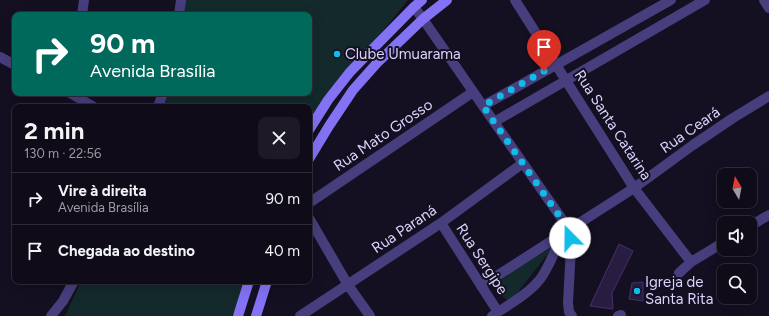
<!DOCTYPE html>
<html lang="pt">
<meta charset="utf-8">
<style>
body{margin:0;font-family:Figtree,sans-serif;background:#1d1926;color:#f1f3f6;height:100vh;display:flex;flex-direction:column;font-size:15px;white-space:nowrap}
*{box-sizing:border-box;margin:0}
p{font-size:13px;color:#9b9ba2}
.icon{flex:none;width:22px;height:22px;fill:none;stroke:currentColor;stroke-width:2;stroke-linecap:round;stroke-linejoin:round}
.map{position:relative;flex:1;overflow:hidden}
.details{position:absolute;left:12px;top:104px;width:300px;height:180px;display:flex;flex-direction:column;background:#0f0b19;border-radius:8px;box-shadow:0 4px 16px #0002,0 0 0 1px #2f2b38}
.details>*{flex:none}
.guide{position:absolute;left:12px;top:12px;width:300px;height:84px;border-radius:8px;box-shadow:0 4px 16px #0002,0 0 0 1px #2f2b38;background:#00695c;color:#fff;overflow:hidden}
.needle{width:26px;rotate:350deg}
.buttons{position:absolute;left:717px;top:168px;display:grid;gap:8px}
.buttons a{display:grid;place-items:center;width:40px;height:40px;border-radius:8px;background:#0f0b19;box-shadow:0 4px 16px #0002,0 0 0 1px #2f2b38;font-size:20px}
.pin{position:absolute;display:grid;place-items:center;width:34px;height:34px;color:#fff;margin:-41px -17px;border-radius:50% 50% 50% 0;rotate:-45deg;box-shadow:0 0 4px #0007}
.pin .icon{rotate:45deg}
.me{position:absolute;width:44px;margin:-22px;rotate:338deg;stroke-linejoin:round;filter:drop-shadow(0 0 3px #0008)}
.turn{display:flex;align-items:center;gap:14px;height:84px;padding:0 12px;font-size:18px}
.turn .icon{width:52px;height:52px;stroke-width:2.5}
.turn b{display:block;font-size:28px;line-height:34px}
.round{display:grid;place-items:center;flex:none;width:42px;height:42px;border-radius:8px;background:#1d1926}
.summary{display:flex;align-items:center;justify-content:space-between;height:68px;padding:0 12px}
h1{font-size:24px;font-weight:700;line-height:30px}
ul{padding:0;list-style:none}
li{display:flex;align-items:center;gap:12px;height:52px;padding:0 12px;border-top:1px solid #2f2b38}
li div{flex:1}
li b{display:block;font-size:15px}
li em{font-style:normal}
.map>svg:first-child{display:block}
.green{fill:#13292b}
.building{fill:#281d41;stroke:#43316b}
.lines{fill:none;stroke-linecap:round;stroke-linejoin:round}
.street{stroke:#473e7d;stroke-width:10}
.secondary{stroke:#8372f4;stroke-width:10}
.route{stroke:#12bce8;stroke-width:7;stroke-dasharray:0 12.6}
.poi-dot{fill:#12bce8;stroke:#140f21;stroke-width:1.5}
.labels{text-anchor:middle;stroke-width:4;stroke-linejoin:round;paint-order:stroke}
.poi-label{font-size:15px;fill:#dcd3fc;stroke:#140f21;text-anchor:start}
.street-label{font-size:15px;fill:#dcd3fc;stroke:#140f21}
</style>
<div class="map">
<svg width="769" height="316" viewBox="0 0 769 316">
<rect width="100%" height="100%" fill="#140f21"/>
<path class="green" d="M182 0H408L309 123V107H163L167 98 168 93H309V15H180Z
M554 246 511 301C501 298 499 292 493 283Z
M81 281H244L235 311H234L232 316H65Z"/>
<path class="building" d="M619 244 633 251 612 293 613 309 590 306Z
M643 282V301L629 299 632 283Z"/>
<g class="lines">
<path class="street" d="M515 0 634 188 691 262
M764 0 769 8
M414 7 423 19 483 106 569 229 571 247 568 303 569 312 572 316
M82 15 84 0
M179 15 181 0
M0 57 15 65
M70 93 94 107
M483 106 671 0
M158 107 163 93
M494 122 705 0
M309 203 473 92
M309 218 348 285 370 316
M441 223 498 312
M750 226 769 215
M679 273 691 262 724 242
M481 286 634 188 693 145 733 118 769 96
M51 316 63 301 74 281
M300 316 441 223 523 163
M492 316C508 305 529 294 541 278 550 265 556 248 563 233
M618 316 621 315"/>
<path class="secondary" d="M309 130 328 100 350 72 414 7 422 0
M309 159 329 126 353 90 377 63 423 19 447 0
M238 316 249 281
M256 316 267 281"/>
</g>
<g class="lines">
<path class="route" d="M544 71 483 106 569 230 570 238"/>
</g>
<g class="poi-dot">
<circle cx="337" cy="54" r="4"/>
<circle cx="637" cy="291" r="4"/>
</g>
<g class="labels">
<g class="poi-label">
<text x="345" y="59">Clube Umuarama</text>
<text x="645" y="287">Igreja de<tspan x="645" dy="17">Santa Rita</tspan></text>
</g>
<g class="street-label">
<text transform="translate(613 125) rotate(57)" y="5">Rua Santa Catarina</text>
<text transform="translate(690 130) rotate(-35)" y="5">Rua Ceará</text>
<text transform="translate(383 135) rotate(-34)" y="5">Rua Mato Grosso</text>
<text transform="translate(404 229) rotate(-34)" y="5">Rua Paraná</text>
<text transform="translate(482 259) rotate(57)" y="5">Rua Sergipe</text>
</g>
</g>
</svg>
<div class="buttons">
<a><svg class="needle" viewBox="-14 -14 28 28"><path d="M0-13l5 13h-10z" fill="#e53935"/><path d="M0 13l5-13h-10z" fill="#9b9ba2"/></svg></a>
<a><svg class="icon" aria-label="sound" viewBox="0 0 24 24"><path d="M4 9h4l5-4v14l-5-4H4zM17 9q2 3 0 6"/></svg></a>
<a><svg class="icon" aria-label="search" viewBox="0 0 24 24"><circle cx="10" cy="10" r="6"/><path d="M15 15l6 6"/></svg></a>
</div>
<div class="pin" style="left:544px;top:71px;background:#d93025"><svg class="icon" aria-label="arrive" viewBox="0 0 24 24"><path d="M6 21V4h12l-3 4 3 4H6"/></svg></div>
<svg class="me" style="left:570px;top:238px" viewBox="-20 -20 40 40"><circle r="19" fill="#fff"/><path d="M0-13L10 11 0 6-10 11z" fill="#12bce8"/></svg>
<div class="guide">
<div class="turn"><svg class="icon" aria-label="right" viewBox="0 0 24 24"><path d="M7 20v-9h11M14 6l5 5-5 5"/></svg><div><b>90 m</b>Avenida Brasília</div></div>
</div>
<section class="details">
<div class="summary"><div><h1>2 min</h1><p>130 m · 22:56</p></div><a class="round"><svg class="icon" aria-label="close" viewBox="0 0 24 24"><path d="M6 6l12 12M18 6L6 18"/></svg></a></div>
<ul>
<li><svg class="icon" aria-label="right" viewBox="0 0 24 24"><path d="M7 20v-9h11M14 6l5 5-5 5"/></svg><div><b>Vire à direita</b><p>Avenida Brasília</p></div><em>90 m</em></li>
<li><svg class="icon" aria-label="arrive" viewBox="0 0 24 24"><path d="M6 21V4h12l-3 4 3 4H6"/></svg><div><b>Chegada ao destino</b></div><em>40 m</em></li>
</ul>
</section>
</div>
